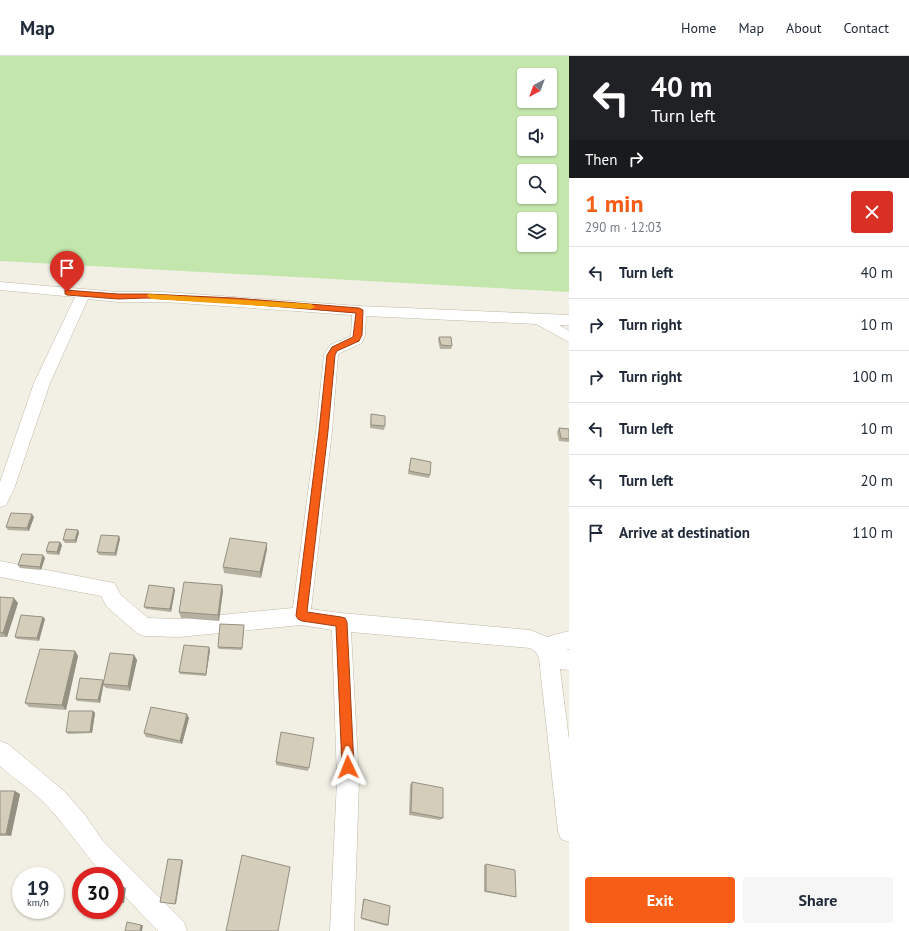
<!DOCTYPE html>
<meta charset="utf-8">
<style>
body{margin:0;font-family:"PT Sans",sans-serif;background:#f6f6f7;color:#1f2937;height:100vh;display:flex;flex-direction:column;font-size:15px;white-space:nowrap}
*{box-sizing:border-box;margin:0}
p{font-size:13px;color:#747a83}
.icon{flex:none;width:22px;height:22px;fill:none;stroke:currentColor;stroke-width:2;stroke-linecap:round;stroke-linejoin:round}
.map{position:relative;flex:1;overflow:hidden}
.side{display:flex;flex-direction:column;background:#fff;width:340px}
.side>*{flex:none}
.hud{background:#202124;color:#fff;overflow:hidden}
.needle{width:26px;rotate:221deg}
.buttons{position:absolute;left:517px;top:12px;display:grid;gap:8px}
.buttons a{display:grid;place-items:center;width:40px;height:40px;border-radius:4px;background:#fff;box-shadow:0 1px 3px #0004;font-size:20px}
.speed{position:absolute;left:12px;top:811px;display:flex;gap:8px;font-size:20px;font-weight:700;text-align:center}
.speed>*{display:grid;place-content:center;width:52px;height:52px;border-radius:50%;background:#fff;box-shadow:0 1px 3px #0004;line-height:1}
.speed small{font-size:10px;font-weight:400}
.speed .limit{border:6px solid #d22;background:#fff;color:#111}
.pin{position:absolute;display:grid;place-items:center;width:34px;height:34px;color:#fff;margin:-41px -17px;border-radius:50% 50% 50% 0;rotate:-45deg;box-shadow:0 0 4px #0007}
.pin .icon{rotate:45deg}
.me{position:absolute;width:44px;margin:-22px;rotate:358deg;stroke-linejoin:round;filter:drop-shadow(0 0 3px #0008)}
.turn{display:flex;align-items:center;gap:14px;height:84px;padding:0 16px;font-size:18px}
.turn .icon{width:52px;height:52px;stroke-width:2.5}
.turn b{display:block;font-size:28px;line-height:34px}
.then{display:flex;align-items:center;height:38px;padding:0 16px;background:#0003;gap:8px;font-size:15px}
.round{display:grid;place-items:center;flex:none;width:42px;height:42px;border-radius:4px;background:#f6f6f7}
.head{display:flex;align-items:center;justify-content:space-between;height:68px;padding:0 16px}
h1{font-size:24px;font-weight:700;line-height:30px;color:#f65e17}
.cta{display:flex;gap:8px;margin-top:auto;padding:8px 16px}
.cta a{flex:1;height:46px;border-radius:4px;background:#f65e17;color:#fff;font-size:16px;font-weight:700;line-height:46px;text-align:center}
.cta a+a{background:#f6f6f7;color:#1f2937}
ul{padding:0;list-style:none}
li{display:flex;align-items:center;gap:12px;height:52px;padding:0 16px;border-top:1px solid #e0e1e3}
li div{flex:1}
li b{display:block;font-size:15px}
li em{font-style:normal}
header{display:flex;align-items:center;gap:24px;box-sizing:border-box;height:56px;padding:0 20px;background:#fff;border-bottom:1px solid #e0e1e3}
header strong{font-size:19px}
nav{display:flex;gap:22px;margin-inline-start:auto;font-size:14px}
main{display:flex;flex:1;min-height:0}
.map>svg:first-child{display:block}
.green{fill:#c3e6ad;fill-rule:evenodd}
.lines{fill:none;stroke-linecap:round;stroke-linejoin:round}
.minor-casing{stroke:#bdb9a7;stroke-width:1}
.minor{fill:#fff;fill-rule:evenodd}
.wall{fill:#b5b0a0}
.shaded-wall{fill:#949082}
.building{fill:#d3cdba;stroke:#949082}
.route{fill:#f65e17;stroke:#a03d0f}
.slow{fill:#f59e0b}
</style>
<header>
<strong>Map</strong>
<nav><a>Home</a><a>Map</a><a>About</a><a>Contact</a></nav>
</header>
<main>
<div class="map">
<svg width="569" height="875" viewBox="0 0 569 875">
<rect width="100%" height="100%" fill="#f2f0e4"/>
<path class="green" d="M0 0H569V236L0 205ZM524 19H550V45H524ZM524 67H550V93H524ZM524 115H550V141H524ZM524 163H550V189H524Z"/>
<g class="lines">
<defs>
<path id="minor" d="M0 226 118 236H165L359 250 569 259V269H559L569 275V286L536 268 366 260 365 279 362 287 340 297 338 299 332 375 311 553 341 557 530 574 547 581 569 575V593L566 594H569V614L560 613 569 684V786L561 783 558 775 539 602 536 596 530 592 351 576 359 724 354 875H330L337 724 332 574 301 569 179 581 144 580 137 577 107 551 101 540 0 521V505L114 527 121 539 148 562 179 563 293 552 316 375 324 299 330 289 351 280 352 259 165 246H118L88 243 50 327 14 433 6 449 0 451V426L34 327 75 241 0 234Z
M0 685 8 688 64 735 85 759 103 785 184 866 187 875H158L115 830V820H105C85 799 69 774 50 753 36 737 16 724 0 710Z"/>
</defs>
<use href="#minor" class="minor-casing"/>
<use href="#minor" class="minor"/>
</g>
<path class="wall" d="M439 281 452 290 451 293H440L438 284Z
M371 358 385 370 384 374 370 372Z
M559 372 569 373V386L559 385 557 376Z
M410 405 430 419 429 422 408 418Z
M34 461 29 475 8 474 6 471Z
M78 474 79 477 76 487H65L63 484Z
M119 480 120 483 116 500 99 499 97 496Z
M60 486 62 489 59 499 47 498 46 495Z
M267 487V493L261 522 224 517 223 511Z
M45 502 41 514 20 512 18 509Z
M174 532 175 534 171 556 146 553 144 551Z
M223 534 219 565 181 562 179 556Z
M0 541 18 547 7 581H0Z
M43 561 45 563 39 585 17 583 15 581Z
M244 572 242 594 219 593 218 591Z
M210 594 206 620 180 618 179 616Z
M75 595 78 600 66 654 29 651 25 647Z
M134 599 137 604 130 635 106 632 103 629 100 647 77 645 76 643 103 624 104 625Z
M93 655 95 657 92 677 68 678 66 676Z
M189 662 182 688 146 681 144 677Z
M314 682 308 715 276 709V706Z
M412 726 443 762 440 764 409 759 410 729Z
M0 735 20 738 11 780H0Z
M486 808 516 841H514L484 836V809Z
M363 843H364L388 869 387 870 361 863Z"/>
<path class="shaded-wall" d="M32 458 34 461 29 475 27 472Z
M78 474 79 477 76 487 75 484Z
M119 480 120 483 116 500 115 497Z
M60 486 62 489 59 499 57 496Z
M267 487V493L261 522 260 516Z
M43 499 45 502 41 514 40 511Z
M222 529 223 534 219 565 218 559Z
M174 532 175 534 171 556 170 553Z
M14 542 18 547 7 581 3 577Z
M43 561 45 563 39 585 37 582Z
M209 591 210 594 206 620V618Z
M75 595 78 600 66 654 62 649Z
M134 599 137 604 130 635 128 630Z
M103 624 104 626 100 647 98 644Z
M93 655 95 657 92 677 90 676Z
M187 658 189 662 182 688 180 685Z
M15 735 20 738 11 780 6 778Z
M182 804 183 805 176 848H175Z
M124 831 126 832 124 847H122Z
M141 869H143L142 875H140Z"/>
<path class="building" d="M439 281H451L452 290 441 289Z
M371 358 385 360V370L371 369Z
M559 372 569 373V383L561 382Z
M411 402 431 406 430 419 409 415Z
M11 457 32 458 27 472 6 471Z
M66 473 78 474 75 484H63Z
M101 479 119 480 115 497 97 496Z
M230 482 267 487 260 516 223 511Z
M49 486H60L57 496 46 495Z
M22 498 43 499 40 511 18 509Z
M184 526 222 529 218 559 179 556Z
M149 529 174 532 170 553 144 551Z
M0 541 14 542 3 577 0 576Z
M21 559 43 561 37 582 15 581Z
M220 568 244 569 242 592 218 591Z
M184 589 209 591 206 618 179 616Z
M40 593 75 595 62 649 25 647Z
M110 597 134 599 128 630 103 628Z
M80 622 103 624 98 644 76 643Z
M151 651 187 658 180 685 144 677Z
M69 655H93L90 676H66Z
M281 676 314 682 309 712 276 706Z
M412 726 443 732V762L411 756Z
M0 735H15L6 778H0Z
M242 799 290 811 278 875H226Z
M168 803 182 804 175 848 160 846Z
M486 808 515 814 516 841 486 835Z
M115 830 124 831 122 847 115 846Z
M364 843 390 850 388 869 361 862Z
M127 866 141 869 140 875H125Z"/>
<path class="route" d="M65 234 118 238H147L234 242 359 252 363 254 362 279 359 285 337 295 335 299 328 375 307 556 341 561 345 562 347 566 354 711 352 715 348 717 344 715 342 711 336 570 302 565 298 563 296 560 319 375 327 299 332 291 353 281 356 257 234 247 147 242 118 243 67 239 65 238Z"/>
<path class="slow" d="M148 238 311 248 315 251 311 253 151 243 147 240Z"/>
</svg>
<div class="buttons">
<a><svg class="needle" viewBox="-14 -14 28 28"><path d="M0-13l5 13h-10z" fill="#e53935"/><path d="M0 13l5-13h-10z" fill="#747a83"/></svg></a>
<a><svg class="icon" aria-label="sound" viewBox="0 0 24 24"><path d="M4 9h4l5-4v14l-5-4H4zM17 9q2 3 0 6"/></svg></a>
<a><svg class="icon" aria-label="search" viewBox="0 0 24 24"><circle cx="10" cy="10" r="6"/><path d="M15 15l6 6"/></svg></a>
<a><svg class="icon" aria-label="layers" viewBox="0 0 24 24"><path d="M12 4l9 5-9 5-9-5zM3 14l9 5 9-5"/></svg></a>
</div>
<div class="speed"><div>19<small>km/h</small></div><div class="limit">30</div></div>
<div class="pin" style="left:67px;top:236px;background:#d93025"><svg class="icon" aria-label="arrive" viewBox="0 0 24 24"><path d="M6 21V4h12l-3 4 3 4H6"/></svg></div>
<svg class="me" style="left:348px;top:711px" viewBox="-20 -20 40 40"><path d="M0-17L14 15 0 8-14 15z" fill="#f65e17" stroke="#fff" stroke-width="4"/></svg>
</div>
<section class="side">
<div class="hud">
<div class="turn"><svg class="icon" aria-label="left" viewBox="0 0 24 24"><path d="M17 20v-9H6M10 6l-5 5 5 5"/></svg><div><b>40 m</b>Turn left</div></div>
<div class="then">Then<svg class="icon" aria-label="right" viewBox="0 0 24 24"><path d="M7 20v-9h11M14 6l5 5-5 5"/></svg></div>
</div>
<div class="head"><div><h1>1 min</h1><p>290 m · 12:03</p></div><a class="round" style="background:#d93025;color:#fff"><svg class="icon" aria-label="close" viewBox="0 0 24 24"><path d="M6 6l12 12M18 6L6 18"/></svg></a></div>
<ul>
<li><svg class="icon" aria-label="left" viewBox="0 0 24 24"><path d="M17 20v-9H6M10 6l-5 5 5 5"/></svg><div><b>Turn left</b></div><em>40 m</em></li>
<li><svg class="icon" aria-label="right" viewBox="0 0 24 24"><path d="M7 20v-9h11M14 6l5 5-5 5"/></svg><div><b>Turn right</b></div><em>10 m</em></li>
<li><svg class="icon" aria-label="right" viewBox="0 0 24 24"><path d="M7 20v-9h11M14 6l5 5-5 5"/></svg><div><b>Turn right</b></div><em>100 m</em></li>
<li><svg class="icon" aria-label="left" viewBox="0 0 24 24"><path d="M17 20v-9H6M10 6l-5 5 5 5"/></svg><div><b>Turn left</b></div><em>10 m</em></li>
<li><svg class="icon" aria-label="left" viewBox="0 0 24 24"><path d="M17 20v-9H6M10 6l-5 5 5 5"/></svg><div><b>Turn left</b></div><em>20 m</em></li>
<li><svg class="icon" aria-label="arrive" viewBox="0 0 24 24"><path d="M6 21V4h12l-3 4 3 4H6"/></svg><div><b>Arrive at destination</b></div><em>110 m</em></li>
</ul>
<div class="cta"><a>Exit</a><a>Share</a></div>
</section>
</main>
